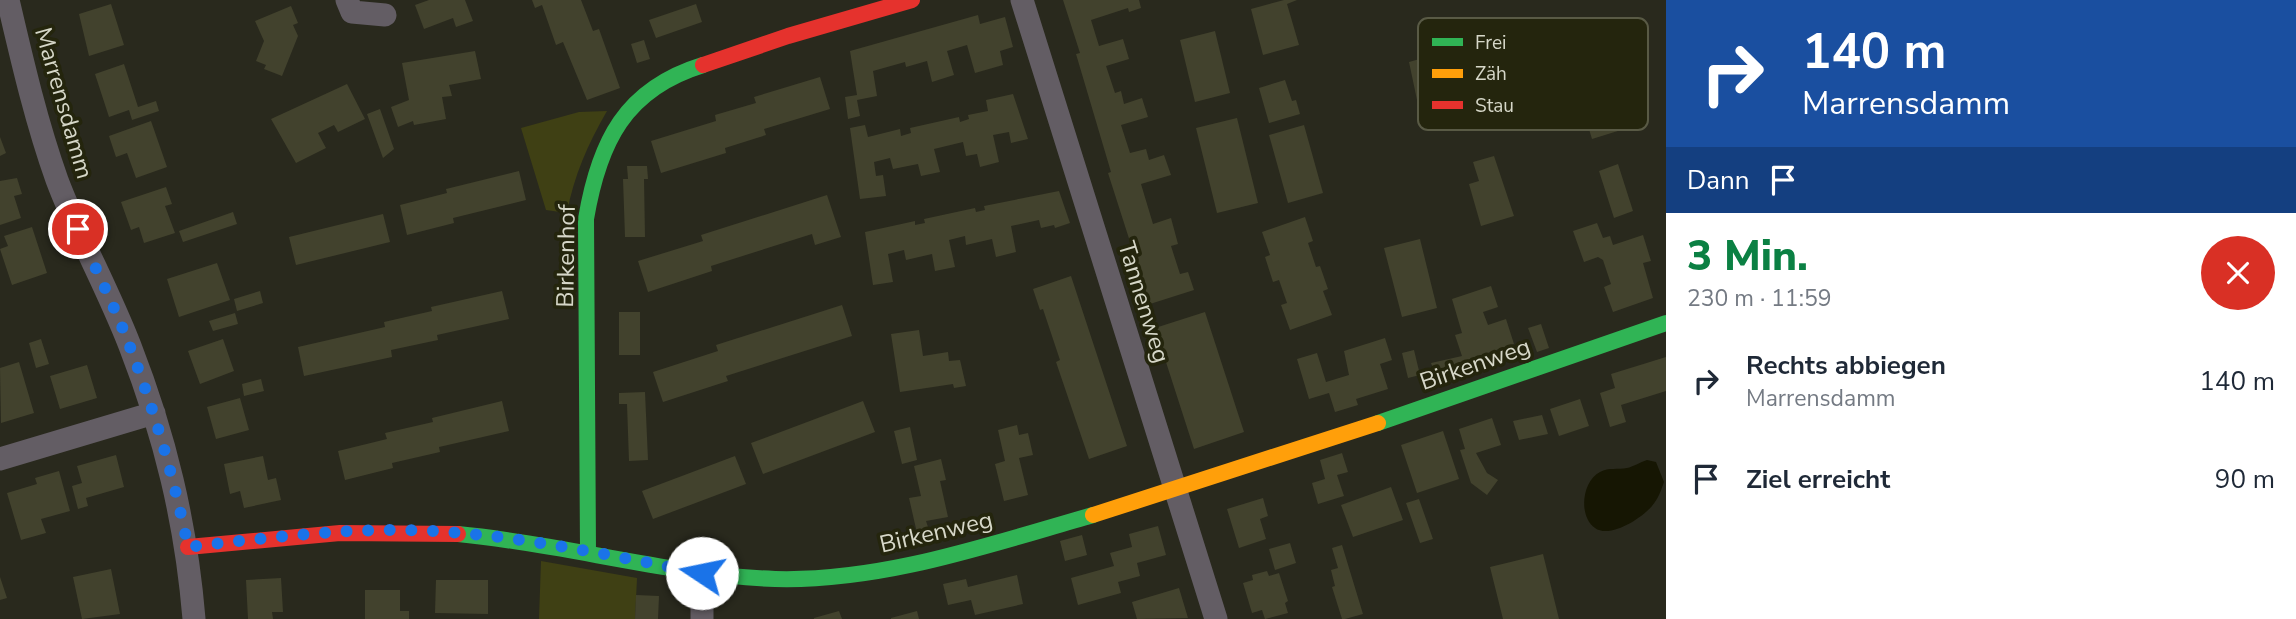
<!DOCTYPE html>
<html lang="de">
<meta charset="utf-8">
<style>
body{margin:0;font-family:"Nunito Sans",sans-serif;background:#f6f6f7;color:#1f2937;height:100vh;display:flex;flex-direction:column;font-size:26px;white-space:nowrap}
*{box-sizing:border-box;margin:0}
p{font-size:23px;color:#747a83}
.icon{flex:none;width:38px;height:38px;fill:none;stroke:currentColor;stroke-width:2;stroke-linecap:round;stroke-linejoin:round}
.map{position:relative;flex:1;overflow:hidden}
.sheet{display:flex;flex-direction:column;background:#fff;width:630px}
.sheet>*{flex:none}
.hud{background:#1a4fa0;color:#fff;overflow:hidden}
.pin{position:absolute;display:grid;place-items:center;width:60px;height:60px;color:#fff;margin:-30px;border:4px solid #fff;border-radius:50%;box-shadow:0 2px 7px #0007}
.me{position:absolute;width:77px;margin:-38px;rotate:281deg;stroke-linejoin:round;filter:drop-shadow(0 0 5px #0008)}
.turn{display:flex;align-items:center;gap:24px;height:147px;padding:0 21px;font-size:32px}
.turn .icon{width:91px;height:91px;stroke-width:2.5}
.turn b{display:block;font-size:49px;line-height:60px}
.then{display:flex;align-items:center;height:66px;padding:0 21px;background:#0003;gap:14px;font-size:26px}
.round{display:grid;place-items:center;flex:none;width:74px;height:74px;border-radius:37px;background:#f6f6f7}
.head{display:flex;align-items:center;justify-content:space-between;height:119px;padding:0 21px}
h1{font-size:42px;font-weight:800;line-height:52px;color:#0b8043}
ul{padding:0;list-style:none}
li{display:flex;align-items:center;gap:21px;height:98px;padding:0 21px}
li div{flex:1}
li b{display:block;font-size:26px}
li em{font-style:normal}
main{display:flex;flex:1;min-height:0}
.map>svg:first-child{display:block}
.green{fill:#3f4014}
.water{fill:#161603}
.building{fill:#42422d}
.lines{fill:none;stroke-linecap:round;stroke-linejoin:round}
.street{stroke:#635d64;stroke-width:23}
.fast{stroke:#30b455;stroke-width:16}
.slow{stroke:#ff9f0a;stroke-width:16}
.jam{stroke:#e5322d;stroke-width:16}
.route{stroke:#1a73e8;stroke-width:12;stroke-dasharray:0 21.6}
.labels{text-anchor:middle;stroke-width:7;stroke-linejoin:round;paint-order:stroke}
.street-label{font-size:24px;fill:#d6d7c8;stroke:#24250d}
.key{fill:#24250d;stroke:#595a45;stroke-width:2}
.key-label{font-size:19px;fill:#d6d7c8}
</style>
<main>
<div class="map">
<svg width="1666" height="619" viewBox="0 0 1666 619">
<rect width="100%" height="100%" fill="#29291d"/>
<path class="green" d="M607 111C588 144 574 175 567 213L546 210 521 128 579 112Z
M541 561 637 578 635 619H539Z"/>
<path class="water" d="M1647 460 1656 462 1664 482C1661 491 1658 499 1652 506 1642 518 1610 539 1595 528 1578 516 1582 481 1600 472 1609 467 1618 470 1627 468 1633 467 1640 462 1647 460Z"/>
<path class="building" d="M429 0H465L473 21 456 27 453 18 424 29 415 5Z
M532 0H581L593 31 599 29 620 88 587 100 563 42 556 45 542 5 535 8Z
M1063 0H1139L1141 8 1129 12 1128 8 1091 20 1099 46 1123 39 1129 59 1106 66 1115 93 1121 91 1124 104 1142 98 1148 117 1121 125 1130 153 1146 149 1149 160 1164 155 1171 175 1141 184 1153 224 1171 218 1178 244 1171 246 1180 274 1188 272 1194 290 1150 304 1108 173 1111 172 1076 54 1080 53Z
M1284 0H1297L1287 4 1299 45 1263 55 1251 9Z
M111 4 124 45 89 56 79 14Z
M696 4 702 22 656 38 649 20Z
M291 6 298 23 293 25 298 36 282 76 264 69 266 65 256 61 264 41 255 21Z
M978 15 980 24 1005 17 1013 47 1000 51 1003 65 975 73 967 45 947 51 954 75 932 82 927 61 906 67 905 62 873 71 877 96 857 100 860 116 848 119 845 97 857 95 850 51Z
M1215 31 1230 93 1195 102 1180 40Z
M644 40 650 59 637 63 631 44Z
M475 51 481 79 449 85 452 96 442 97 446 119 414 125 413 121 398 127 391 107 409 100 402 63Z
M1448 51 1464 104 1425 115 1420 99 1417 100 1409 62Z
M1604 53 1617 99 1638 93 1647 122 1592 139 1569 64Z
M124 64 138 107 156 101 159 111 132 120 129 110 109 117 95 74Z
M820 77 830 109 764 129 766 135 725 148 726 153 661 173 651 141 716 121 715 115 756 103 754 97Z
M1285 80 1292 101 1296 100 1300 114 1269 123 1259 88Z
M347 84 365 119 338 132 334 125 318 133 326 148 296 163 271 119Z
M1013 94 1028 139 1011 143 1009 132 993 135 999 162 980 167 977 154 966 156 963 142 934 149 940 172 921 176 918 164 893 169 890 158 874 162 876 176 883 175 886 196 860 199 850 128 865 125 868 137 900 129 901 136 911 133 910 128 959 117 960 122 969 119 968 115 988 111 986 100Z
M380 109 394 149 383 158 367 114Z
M1237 118 1258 203 1217 213 1196 128Z
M151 121 167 167 136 178 127 153 116 157 109 136Z
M1304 125 1323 193 1288 203 1269 135Z
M0 137 6 153 0 156Z
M1494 156 1514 216 1481 226 1469 184 1479 181 1473 162Z
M1618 164 1633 211 1614 218 1599 171Z
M627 166H647L648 179H644L645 237H625L623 179H628Z
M519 171 526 200 453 218 454 223 407 235 400 205 447 193 446 189Z
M17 178 22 194 14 196 21 218 0 225V181Z
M166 187 172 204 165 206 175 233 144 243 139 227 131 230 121 202Z
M1059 191 1070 223 1055 228 1054 225 1041 228 1039 220 1011 226 1016 252 996 257 992 239 966 245 965 236 949 240 955 267 935 271 932 254 906 260 904 250 888 254 893 282 873 285 865 232 915 221V225L925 223 924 219 975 208 976 212 985 210 984 206Z
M827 195 841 237 815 245 812 234 711 266 712 271 648 292 638 261 703 241 701 235Z
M233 212 237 224 183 242 179 231Z
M383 214 390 242 296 265 289 237Z
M1305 217 1313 241 1308 243 1316 267 1320 266 1328 289 1323 291 1332 315 1290 330 1281 305 1287 303 1279 280 1273 282 1265 257 1270 255 1262 232Z
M1597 223 1603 238 1610 236 1613 245 1643 235 1651 261 1643 263 1653 298 1613 312 1604 287 1611 284 1603 260 1598 257 1584 262 1573 231Z
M32 227 47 273 12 285 0 249 8 246 4 236Z
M1420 239 1437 308 1402 317 1384 248Z
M217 263 230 300 179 317 167 279Z
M1071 276 1127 446 1089 459 1056 362 1060 360 1043 309 1040 310 1033 289Z
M1491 286 1498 307 1483 312 1488 325 1506 319 1514 344 1467 360 1472 377 1439 385 1431 363 1462 356 1455 335 1462 333 1452 299Z
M260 291 263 303 237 311 234 299Z
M502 291 509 319 437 335 438 340 391 350 392 357 304 376 298 347 385 327 384 322 432 311 431 307Z
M842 305 852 336 726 376 728 381 663 402 653 372 718 351 716 345Z
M619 312H640V355H619Z
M1205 312 1244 432 1194 449 1155 328Z
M235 313 238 324 213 331 209 321Z
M1541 324 1549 348 1537 352 1528 328Z
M919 330 923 356 948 352 949 361 960 360 966 386 954 388 953 384 900 392 891 334Z
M1385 338 1392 360 1380 364 1388 389 1356 399 1358 405 1335 412 1329 393 1309 399 1297 359 1317 353 1326 382 1349 375 1344 351Z
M41 339 49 364 36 368 29 343Z
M223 339 234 371 200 384 188 351Z
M1414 350 1420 375 1408 378 1402 353Z
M1666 357V391L1621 405 1626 422 1610 427 1600 393 1615 388 1611 374Z
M19 362 34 413 1 423 0 368Z
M87 365 97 398 60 409 50 376Z
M261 379 264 391 244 396 242 384Z
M645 392 648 460 629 461 627 404H619V393Z
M240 398 249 430 216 439 207 407Z
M1580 399 1589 426 1559 436 1550 409Z
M502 401 509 431 439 447 440 452 392 463 393 468 345 480 338 451 387 439 385 433 433 422 432 418Z
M863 401 875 432 763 474 751 443Z
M1542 415 1548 434 1519 440 1513 421Z
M1492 418 1501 445 1476 453 1487 473 1498 480 1487 495 1471 483 1460 450 1465 449 1459 429Z
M1017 425 1019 435 1028 433 1033 455 1019 458 1028 495 1004 501 995 464 1005 461 998 430Z
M910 427 917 460 902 464 894 431Z
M1443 431 1459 479 1417 493 1401 445Z
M1342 453 1348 472 1337 475 1344 496 1318 504 1312 483 1325 479 1320 460Z
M116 455 124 487 86 498 88 506 78 509 72 486 82 483 77 466Z
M263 456 268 480 276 478 281 500 244 508 240 491 230 494 224 464Z
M735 456 746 484 653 519 642 491Z
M941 459 946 480 940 481 948 517 926 521 929 530 917 533 909 498 921 496 914 466Z
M59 471 70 511 41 519 46 533 21 540 7 493 37 484 35 478Z
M1391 487 1403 520 1353 537 1341 505Z
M1263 498 1268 516 1260 519 1266 539 1239 548 1227 509Z
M1419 499 1433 539 1420 543 1406 503Z
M1158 526 1166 555 1137 563 1140 576 1118 582 1121 593 1078 605 1071 578 1114 566 1110 553 1132 547 1129 534Z
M1082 535 1087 555 1065 561 1060 541Z
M1290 543 1296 563 1275 570 1269 549Z
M1342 545 1363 614 1345 619H1342L1332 587 1335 586 1331 570 1338 568 1332 548Z
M1543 554 1559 619H1503L1490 567Z
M111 569 120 614 82 619 73 577Z
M1267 571 1269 576 1279 573 1288 601 1285 603 1288 613 1265 619 1262 610 1252 613 1243 583 1253 580 1252 575Z
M1017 575 1023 604 975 615 971 600 948 605 943 584 966 579 968 587Z
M0 577 7 598 0 600Z
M281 578 283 612H272L273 619H248L246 580Z
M436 580H488V614L435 613Z
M1179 588 1188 618 1137 619 1132 602Z
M365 590H400V611H409V619H365Z
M636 595 659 596 658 619H635Z
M839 611 842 619H814V618Z
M917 611 919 619H891V618Z"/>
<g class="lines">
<path class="street" d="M8 0C22 60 36 121 57 180 78 236 108 289 130 346 165 436 186 522 194 619
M347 0 352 12 385 15
M1022 0 1216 619
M0 459 154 413
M702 573V619"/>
<path class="fast" d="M1378 423 1666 323
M458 534C565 544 668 575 775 579 883 582 991 544 1093 515
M588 552 586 219C599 142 625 89 703 65"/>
<path class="slow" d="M1093 515 1378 423"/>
<path class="jam" d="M703 65 788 36 912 0
M188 547 340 533 458 534"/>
</g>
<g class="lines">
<path class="route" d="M78 229C95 268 115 307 130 347 155 412 174 478 188 547 257 539 326 530 395 530 498 530 601 554 702 573"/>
</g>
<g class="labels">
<g class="street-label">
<text transform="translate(64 103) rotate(74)" y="8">Marrensdamm</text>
<text transform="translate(566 256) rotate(-89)" y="8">Birkenhof</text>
<text transform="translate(1144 302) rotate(73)" y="8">Tannenweg</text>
<text transform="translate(1475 364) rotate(-19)" y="8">Birkenweg</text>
<text transform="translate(936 532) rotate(-13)" y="8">Birkenweg</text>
</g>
</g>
<rect x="1418" y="18" width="230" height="112" rx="10" class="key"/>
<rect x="1432" y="38" width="31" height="8" fill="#30b455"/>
<rect x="1432" y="69" width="31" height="9" fill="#ff9f0a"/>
<rect x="1432" y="101" width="31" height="8" fill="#e5322d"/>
<g class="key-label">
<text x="1475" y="49">Frei</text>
<text x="1475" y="80">Zäh</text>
<text x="1475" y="112">Stau</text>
</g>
</svg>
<div class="pin" style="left:78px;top:229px;background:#d93025"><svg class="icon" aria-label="arrive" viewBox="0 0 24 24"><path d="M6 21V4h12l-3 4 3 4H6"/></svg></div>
<svg class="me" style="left:702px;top:573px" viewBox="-20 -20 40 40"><circle r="19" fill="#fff"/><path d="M0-13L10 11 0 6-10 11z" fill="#1a73e8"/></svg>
</div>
<section class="sheet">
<div class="hud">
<div class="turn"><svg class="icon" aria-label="right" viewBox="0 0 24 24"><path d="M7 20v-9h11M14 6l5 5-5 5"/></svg><div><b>140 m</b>Marrensdamm</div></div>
<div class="then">Dann<svg class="icon" aria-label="arrive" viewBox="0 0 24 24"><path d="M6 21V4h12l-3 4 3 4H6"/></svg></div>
</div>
<div class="head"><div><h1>3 Min.</h1><p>230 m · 11:59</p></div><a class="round" style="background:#d93025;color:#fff"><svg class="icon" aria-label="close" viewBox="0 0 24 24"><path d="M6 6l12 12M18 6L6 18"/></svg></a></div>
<ul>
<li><svg class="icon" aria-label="right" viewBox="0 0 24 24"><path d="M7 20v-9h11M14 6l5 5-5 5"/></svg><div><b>Rechts abbiegen</b><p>Marrensdamm</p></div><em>140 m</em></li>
<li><svg class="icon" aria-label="arrive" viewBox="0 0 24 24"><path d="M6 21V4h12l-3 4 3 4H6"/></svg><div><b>Ziel erreicht</b></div><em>90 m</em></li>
</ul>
</section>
</main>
